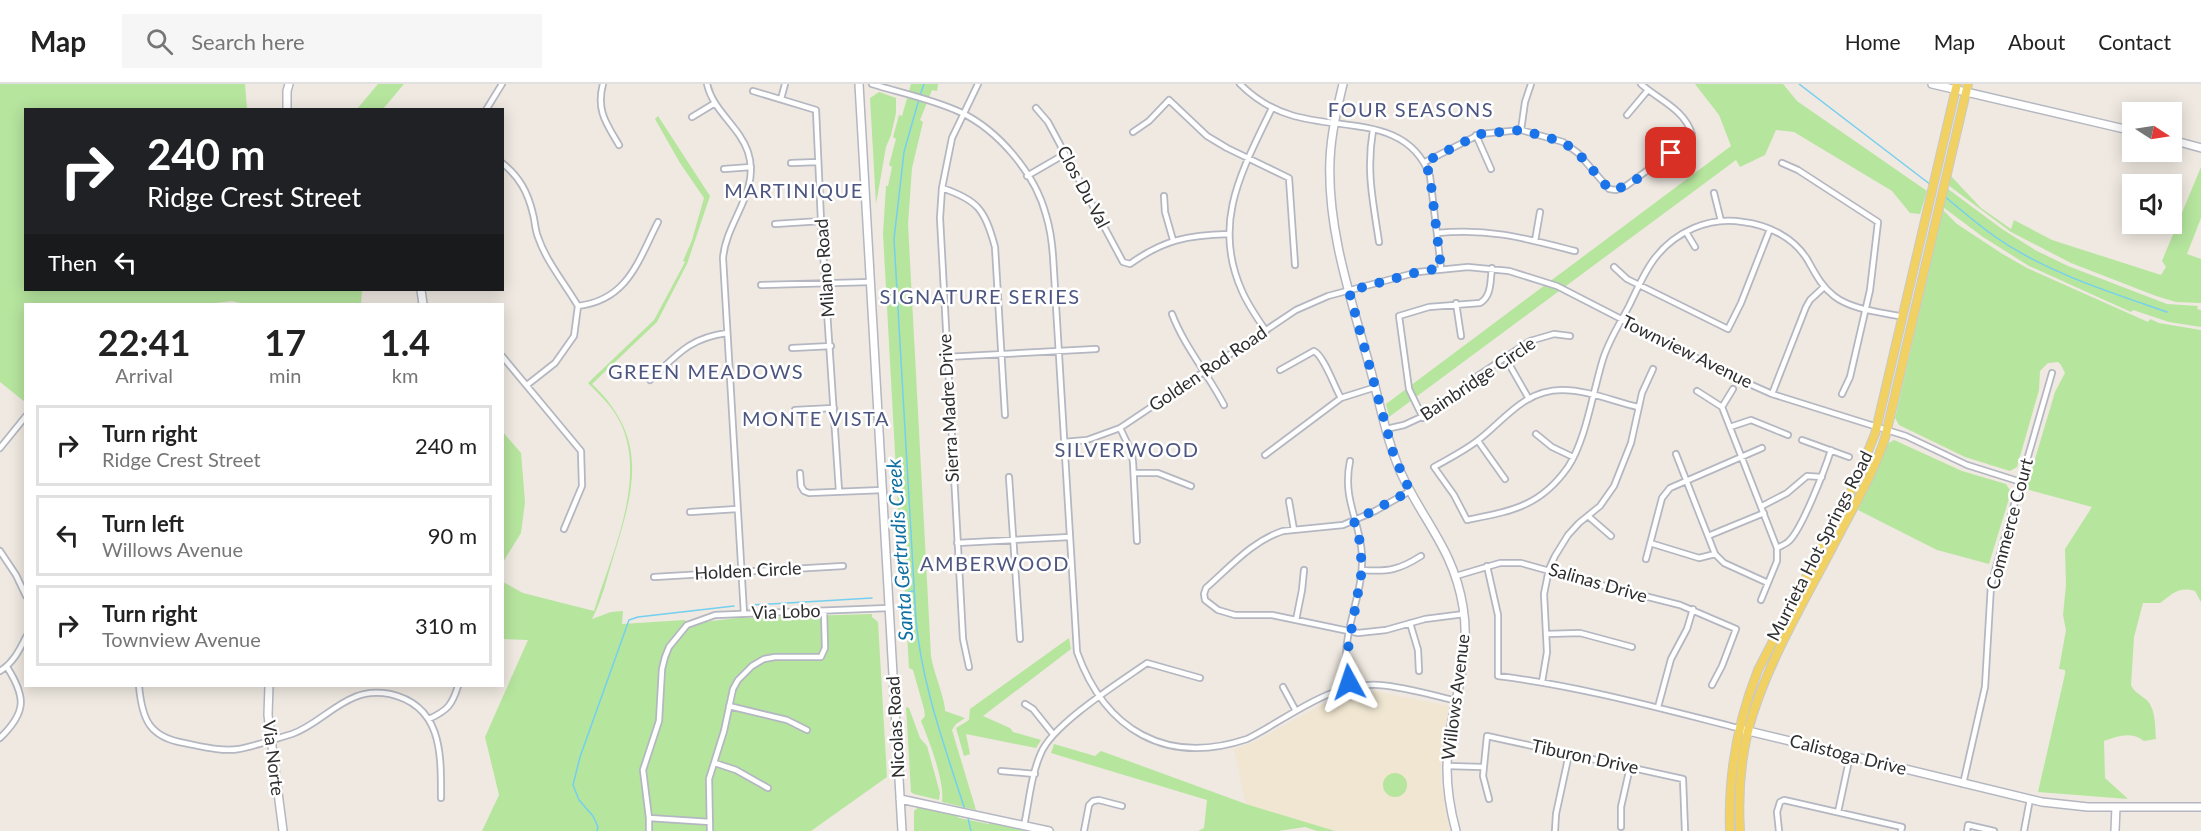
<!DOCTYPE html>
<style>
body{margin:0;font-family:Lato,sans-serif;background:#f6f6f6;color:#222;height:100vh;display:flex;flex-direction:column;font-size:22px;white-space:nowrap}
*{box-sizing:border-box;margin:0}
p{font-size:20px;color:#767676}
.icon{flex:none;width:33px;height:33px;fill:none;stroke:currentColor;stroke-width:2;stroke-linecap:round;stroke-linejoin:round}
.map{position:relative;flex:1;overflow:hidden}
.sheet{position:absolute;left:24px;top:219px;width:480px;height:384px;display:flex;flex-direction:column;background:#fff;border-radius:0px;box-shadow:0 3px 15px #0003}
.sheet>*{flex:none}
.top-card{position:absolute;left:24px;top:24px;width:480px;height:183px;border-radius:0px;box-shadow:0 3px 15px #0003;background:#202124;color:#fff;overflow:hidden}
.needle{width:39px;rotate:102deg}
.buttons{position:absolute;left:2122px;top:18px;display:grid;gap:12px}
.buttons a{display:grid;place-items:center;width:60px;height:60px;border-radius:0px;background:#fff;box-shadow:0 3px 15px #0003;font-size:30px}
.pin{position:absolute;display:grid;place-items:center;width:51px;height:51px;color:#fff;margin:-26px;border-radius:12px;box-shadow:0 3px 9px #0006}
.me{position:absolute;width:66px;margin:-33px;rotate:355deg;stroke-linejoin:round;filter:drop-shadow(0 0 4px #0008)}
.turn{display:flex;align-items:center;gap:21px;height:126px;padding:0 24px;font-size:27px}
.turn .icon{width:78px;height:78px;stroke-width:2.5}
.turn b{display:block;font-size:42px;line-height:51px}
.then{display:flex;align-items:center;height:57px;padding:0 24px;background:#0003;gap:12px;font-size:22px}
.eta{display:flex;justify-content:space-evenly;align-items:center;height:102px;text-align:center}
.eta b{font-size:36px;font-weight:700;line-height:42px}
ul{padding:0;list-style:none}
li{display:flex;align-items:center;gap:18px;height:81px;margin:0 12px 9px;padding:0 12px;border:3px solid #e0e0e0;border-radius:0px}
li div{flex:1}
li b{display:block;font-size:22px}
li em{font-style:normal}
header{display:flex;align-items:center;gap:36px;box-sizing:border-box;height:84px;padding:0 30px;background:#fff;border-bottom:2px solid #e0e0e0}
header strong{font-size:28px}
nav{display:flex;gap:33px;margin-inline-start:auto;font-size:21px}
.search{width:420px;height:54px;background:#f6f6f6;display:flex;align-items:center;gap:15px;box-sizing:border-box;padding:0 21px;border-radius:0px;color:#767676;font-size:22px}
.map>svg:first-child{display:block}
.education{fill:#f0e6d1}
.green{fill:#b6e59e}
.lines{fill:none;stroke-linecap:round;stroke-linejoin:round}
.stream{stroke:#75cff0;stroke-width:1.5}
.street-casing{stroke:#b4b7c1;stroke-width:8}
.secondary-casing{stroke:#b4b7c1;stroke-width:10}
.primary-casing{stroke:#c9c9c9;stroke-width:10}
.street{stroke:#fff;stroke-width:4.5}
.secondary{stroke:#fff;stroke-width:7}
.primary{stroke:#f2d163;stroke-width:8}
.route{stroke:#1a73e8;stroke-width:10;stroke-dasharray:0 18}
.labels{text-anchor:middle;stroke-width:5;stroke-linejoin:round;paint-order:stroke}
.street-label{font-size:18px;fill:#2e2e2e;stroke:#fff}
.neighbourhood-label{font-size:20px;letter-spacing:1.5px;fill:#4d5680;stroke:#fff}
.water-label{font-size:20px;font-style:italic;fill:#0d6fa3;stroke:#fff}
</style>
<header>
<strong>Map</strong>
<div class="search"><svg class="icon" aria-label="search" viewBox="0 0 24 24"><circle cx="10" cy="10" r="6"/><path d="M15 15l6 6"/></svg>Search here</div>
<nav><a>Home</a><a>Map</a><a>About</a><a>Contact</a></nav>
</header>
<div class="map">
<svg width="2201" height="747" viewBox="0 0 2201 747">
<rect width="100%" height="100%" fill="#efe9e1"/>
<path class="education" d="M1368 608H1379L1449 622 1441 674V700L1450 747H1335L1246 720 1234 665 1256 657 1323 620 1342 613Z"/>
<path class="green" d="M0 0H245L247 25 26 26V206H362L361 220H245L232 217 208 220H26L25 318 0 298Z
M378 0H404L383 25H357Z
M911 0H938L937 7 932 6 920 36 923 38 912 84 908 140 931 572C933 586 946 618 945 627L965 634 956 640 952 646 976 726 942 718C945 698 929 656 921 637L925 632 924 625 913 586 909 584 904 497 902 496 883 150 886 102H888L892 83 889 81 896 55 893 53 899 31 902 32Z
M1695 0H1783L1797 17 1927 107 1920 130 1910 129 1892 107 1794 48 1776 46 1765 71 1740 83 1736 76 1389 333 1386 320 1731 62 1719 31Z
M879 8 896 14V29L891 51 886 63 876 120 870 14Z
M658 32 710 112 687 180 657 238 592 300C650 355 634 406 613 474 607 494 602 516 592 535L611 528 623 527 622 540 685 536 690 544 703 538 737 534 872 530V533L878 538 887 693 811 747H482L499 711 485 653 528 556 503 555V498L523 509 594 527C611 471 648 395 620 338 612 322 600 311 588 299L654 236 685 178 683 177 692 156 704 114 680 79 655 35Z
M2201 83V134L2187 170 2201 175V219L2176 218 2156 212 2071 179 2011 148 1948 101 1950 91 1981 124 2011 145 2014 136 2052 156 2161 191 2166 183 2162 177Z
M1948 105 2002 145 2035 166 2068 182 2167 220 2198 222 2197 225 2201 226V243L2169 238 2133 226 2131 228 2029 182 1983 153 1943 123Z
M1943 126 1957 140 2001 169 2027 184 2148 238 2150 235 2159 239 2201 246V518L2195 507C2179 502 2172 510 2160 519H2143L2134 553 2131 601C2134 608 2138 609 2144 614 2156 621 2155 643 2156 655L2144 657C2131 647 2118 652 2104 657L2105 694 2128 715 2038 708 2065 590V586L2059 585 2066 546 2063 531 2066 501 2065 465 2092 423 2026 405 2055 308 2065 289 2061 281 2058 278 2048 279 2040 287 2039 306 2017 383 2010 387 1965 373 1899 341 1895 334Z
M502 347 521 369 525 418 521 449 503 478Z
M1894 356 1962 387 2006 400 2011 408 1989 480 1937 466 1858 426 1887 360Z
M1069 554 1071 565 983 632 1010 644 1013 648 1041 656 1036 664 966 650 970 670 964 672 956 644 969 636 970 625Z
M906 623 909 624 920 654 927 662 940 709 939 716 914 710 911 708Z
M1054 660 1095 672 1101 667 1246 720 1335 747H1317L1305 743 1278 747H1198L1204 744 1207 716 1051 669Z
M1383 701a12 12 0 1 1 24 0a12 12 0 1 1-24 0Z
M920 722 954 729 959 734 989 740V736L1037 747H914V727Z"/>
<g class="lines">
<path class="stream" d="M1799 0 1931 101
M920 11 924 0
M919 15 904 68 894 155 916 536C922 602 945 663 965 726
M1944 112C1960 125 1977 140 1994 152 2045 188 2109 208 2167 228
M905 509 913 507
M752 521 872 514
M968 734 971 747
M597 747 598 743 593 732 579 716 573 701 580 673 629 536 638 533 734 522"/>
<defs>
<path id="street" d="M603 0C596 26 606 39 619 61
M707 0C713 27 739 42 748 68 761 107 726 137 723 174L744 530
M872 0C901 9 932 15 960 28 998 46 1035 89 1046 131 1050 144 1052 158 1053 172L1077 568C1105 646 1166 682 1247 655 1289 634 1329 598 1379 601 1405 603 1432 611 1457 617
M1240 0C1254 14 1271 25 1291 31 1341 47 1408 31 1430 92L1441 184
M753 7 816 26 821 137 839 407
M781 15 785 0
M1036 24 1048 38 1123 178 1130 180C1163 156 1188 151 1229 150
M486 26 502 0
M1627 31 1648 6
M692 33 715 19
M1373 46C1366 87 1373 117 1379 158
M1521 46 1525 18 1531 0
M1133 48 1149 37 1169 16 1207 52 1227 64 1289 94 1295 181
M1476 51 1491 85
M1425 78 1480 50 1521 46 1563 58 1578 69 1609 105 1616 106 1626 102 1687 57 1692 50C1684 25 1659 16 1641 0
M502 79C520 93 528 109 533 130 535 137 535 146 538 153 546 177 565 200 578 222L574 252 555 279 527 301
M791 79 818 78
M1782 79 1798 86 1878 138 1870 206 1850 293 1842 310
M724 85 751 83
M1027 92 1065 70
M942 104C978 116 985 126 995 163L1005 331
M1714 109 1721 137
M1164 112 1165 128 1173 156
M775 140 821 137
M1686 148 1695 163
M1437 149C1490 144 1524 154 1575 167
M1535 157 1540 128
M1614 183 1627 195 1728 245 1741 219 1770 145
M761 201 871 198
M1456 219 1461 252
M578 222C628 216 638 177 658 138
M1172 230C1184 262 1208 290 1224 321
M1266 247C1257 234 1248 221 1242 207 1211 138 1243 85 1272 24
M792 264 831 262
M502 272 581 367 582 402 564 445
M946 273 1096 265
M1505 273 1529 315
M1280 286 1314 267C1324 272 1334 302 1341 314
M650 296C677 271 689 254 727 249
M1697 307 1722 323 1777 464V477L1761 516
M1772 310 1806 223 1810 216 1824 203
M1638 323C1613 317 1587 306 1562 306 1523 306 1504 337 1477 357 1464 367 1448 375 1434 383L1454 411 1467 436C1511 427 1540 423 1568 383 1586 356 1593 307 1603 275 1609 256 1620 239 1629 222 1637 206 1644 188 1655 174 1675 148 1709 132 1743 138 1768 141 1793 153 1807 175 1815 189 1821 202 1834 212 1852 226 1881 228 1903 233
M1722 323 1733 305
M795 326 834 324
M1423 334 1409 305 1399 232 1429 223 1480 219C1492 212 1490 197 1492 184
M1730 343 1751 336 1788 351
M1120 344 1131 367 1133 378 1137 457
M1386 345 1404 341 1441 324 1479 291 1530 257 1554 250 1570 252
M1536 350 1552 363 1573 373
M1802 356 1849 373
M1478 357 1505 395
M1064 358 1087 356 1120 344 1296 226 1328 212 1418 188 1468 183 1509 187 1557 202 1736 294 1772 310 1906 352 1967 381 2021 398
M0 364 26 332
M1676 370 1715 470 1724 479 1768 499
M1265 371 1341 314 1376 303
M1350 377C1342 416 1360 436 1362 471 1364 507 1345 541 1346 576 1346 585 1349 595 1350 603
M800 389 801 402 804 407 809 409 883 406
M1134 389H1158L1191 402
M1009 393 1020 555
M1410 407 1375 427 1343 441 1283 447C1252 457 1230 483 1206 504L1204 510 1205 516 1218 526 1235 531H1272L1358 549 1386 546 1425 535 1464 530
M1289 417 1294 446
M1762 422 1787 409 1807 392 1822 393
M690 428 737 425
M1588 432 1611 452
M1708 452 1764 429
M957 459 1070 453
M1650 459 1699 474 1715 470
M1777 464C1781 462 1786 460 1789 457 1802 445 1825 385 1831 366
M0 467 16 491 26 512
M1646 475 1662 414 1670 404 1762 364
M1487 482 1498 531V592C1579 602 1659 624 1738 644
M1362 486C1388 488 1399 486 1421 472
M1456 492 1500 479H1521L1585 497 1680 521 1736 545 1722 582 1712 601
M654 493 843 482
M1296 536 1302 506 1304 486
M1410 539 1418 566 1419 587
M1546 550 1580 549 1632 563
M969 583 963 555 940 134 942 104 952 54 978 0
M0 587C13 579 19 567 26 553
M1542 598 1547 568 1544 510 1549 485 1555 472 1568 451 1579 439 1600 422 1614 402 1631 359 1642 309 1653 285
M139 602C142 635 149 653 184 659 200 662 222 668 239 665 252 663 278 654 292 650 315 642 332 622 355 613 366 608 379 608 390 610 443 622 441 671 441 714
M1283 603 1296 627
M1025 620 1033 625 1053 650
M729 622 787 636 807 646
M1658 623 1671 575 1687 545 1693 525
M429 635C448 626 452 621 458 602
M0 654C27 628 26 613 7 583
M715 679 736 686 768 704
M1447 682 1483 683
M1001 687 1035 690
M1963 700 1985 603 1991 501 2052 289
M1489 715 1483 692 1487 652 1683 695 1685 747
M1838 728 1850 672
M649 734 643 686 659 637 662 585 665 573 669 563 687 541 715 531 889 524
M1024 742C1029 718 1031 691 1041 669 1053 640 1120 598 1147 579L1200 594
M1621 743V723L1630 683
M649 747V734L710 738
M710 747 709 695 724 647 733 605 738 596 752 582 764 575 775 573H821L825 564 824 527
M1084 747 1089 721 1093 717 1099 716 1122 722
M1555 747 1556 730 1569 670
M1779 747 1777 728 1780 718 1784 716 1902 743 1901 747
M1967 747 1968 741 1994 747
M2024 747 2030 715"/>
<path id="secondary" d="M859 0 902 747
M1343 0C1337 25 1331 50 1330 76 1327 147 1352 217 1370 284 1380 319 1386 355 1401 389 1423 437 1454 466 1463 523 1472 576 1452 616 1448 666 1445 694 1449 721 1456 747
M1932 0 2133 47
M287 26V7L289 0
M2172 56 2201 64
M421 206 423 220
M269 602 268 631 283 747
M1744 646 2042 718 2088 723H2201
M900 715 1049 747
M2115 747 2116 723"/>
<path id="primary" d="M1730 747C1728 690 1737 639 1758 586L1855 399 1875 350 1957 0
M1740 747C1738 714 1740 680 1748 647 1765 580 1810 508 1842 445 1858 415 1874 387 1885 354L1968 0"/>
</defs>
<use href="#street" class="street-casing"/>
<use href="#secondary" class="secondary-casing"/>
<use href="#primary" class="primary-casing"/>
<use href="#street" class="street"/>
<use href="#secondary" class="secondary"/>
<use href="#primary" class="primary"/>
</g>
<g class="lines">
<path class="route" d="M1349 598 1346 576 1362 486 1360 458 1354 437 1410 407 1394 372 1349 207 1418 188 1441 184 1430 92 1425 78 1480 50 1521 46 1563 58 1578 69 1609 105C1627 108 1656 80 1671 69"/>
</g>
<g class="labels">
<g class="street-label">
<text transform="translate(1083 103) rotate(62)" y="6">Clos Du Val</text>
<text transform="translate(825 184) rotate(-94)" y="6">Milano Road</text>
<text transform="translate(1687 268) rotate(26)" y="6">Townview Avenue</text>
<text transform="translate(1208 285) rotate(-34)" y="6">Golden Rod Road</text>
<text transform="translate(1478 295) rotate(-34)" y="6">Bainbridge Circle</text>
<text transform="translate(949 324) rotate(-93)" y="6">Sierra Madre Drive</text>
<text transform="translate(2010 440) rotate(-75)" y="6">Commerce Court</text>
<text transform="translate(1820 462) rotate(-63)" y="6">Murrieta Hot Springs Road</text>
<text transform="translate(748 487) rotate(-3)" y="6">Holden Circle</text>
<text transform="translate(1598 499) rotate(16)" y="6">Salinas Drive</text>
<text transform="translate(786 528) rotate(-2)" y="6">Via Lobo</text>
<text transform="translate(1456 613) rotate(-83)" y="6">Willows Avenue</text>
<text transform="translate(896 643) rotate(-93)" y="6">Nicolas Road</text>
<text transform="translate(1848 671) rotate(14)" y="6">Calistoga Drive</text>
<text transform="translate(1585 673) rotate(12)" y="6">Tiburon Drive</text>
<text transform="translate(273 674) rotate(83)" y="6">Via Norte</text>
</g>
<g class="neighbourhood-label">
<text x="1411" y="33">FOUR SEASONS</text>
<text x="794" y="114">MARTINIQUE</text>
<text x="980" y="220">SIGNATURE SERIES</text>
<text x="706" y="295">GREEN MEADOWS</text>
<text x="816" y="342">MONTE VISTA</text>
<text x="1127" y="373">SILVERWOOD</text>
<text x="995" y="487">AMBERWOOD</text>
</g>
<g class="water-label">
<text transform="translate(900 466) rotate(-94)" y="7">Santa Gertrudis Creek</text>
</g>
</g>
</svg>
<div class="buttons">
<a><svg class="needle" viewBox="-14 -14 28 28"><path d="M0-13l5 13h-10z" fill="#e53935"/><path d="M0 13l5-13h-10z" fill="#767676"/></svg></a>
<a><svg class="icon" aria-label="sound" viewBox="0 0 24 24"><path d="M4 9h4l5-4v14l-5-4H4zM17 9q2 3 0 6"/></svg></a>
</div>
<div class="pin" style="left:1671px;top:69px;background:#d93025"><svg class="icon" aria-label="arrive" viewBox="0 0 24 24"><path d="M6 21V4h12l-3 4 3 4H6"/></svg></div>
<svg class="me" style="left:1349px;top:598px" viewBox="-20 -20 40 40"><path d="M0-17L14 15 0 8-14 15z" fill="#1a73e8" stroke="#fff" stroke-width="4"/></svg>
<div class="top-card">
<div class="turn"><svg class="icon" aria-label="right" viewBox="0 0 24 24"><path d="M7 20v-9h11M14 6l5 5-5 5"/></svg><div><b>240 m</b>Ridge Crest Street</div></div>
<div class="then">Then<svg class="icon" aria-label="left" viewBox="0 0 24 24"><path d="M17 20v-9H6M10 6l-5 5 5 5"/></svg></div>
</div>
<section class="sheet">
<div class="eta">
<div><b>22:41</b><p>Arrival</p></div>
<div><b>17</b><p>min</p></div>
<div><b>1.4</b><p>km</p></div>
</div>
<ul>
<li><svg class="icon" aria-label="right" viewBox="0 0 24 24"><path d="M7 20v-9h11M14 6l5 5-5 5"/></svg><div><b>Turn right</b><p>Ridge Crest Street</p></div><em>240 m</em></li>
<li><svg class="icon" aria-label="left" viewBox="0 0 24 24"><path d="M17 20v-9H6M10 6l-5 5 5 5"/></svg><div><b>Turn left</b><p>Willows Avenue</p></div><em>90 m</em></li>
<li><svg class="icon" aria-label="right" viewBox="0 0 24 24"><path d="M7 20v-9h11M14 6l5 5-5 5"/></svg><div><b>Turn right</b><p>Townview Avenue</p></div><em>310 m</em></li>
</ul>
</section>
</div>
